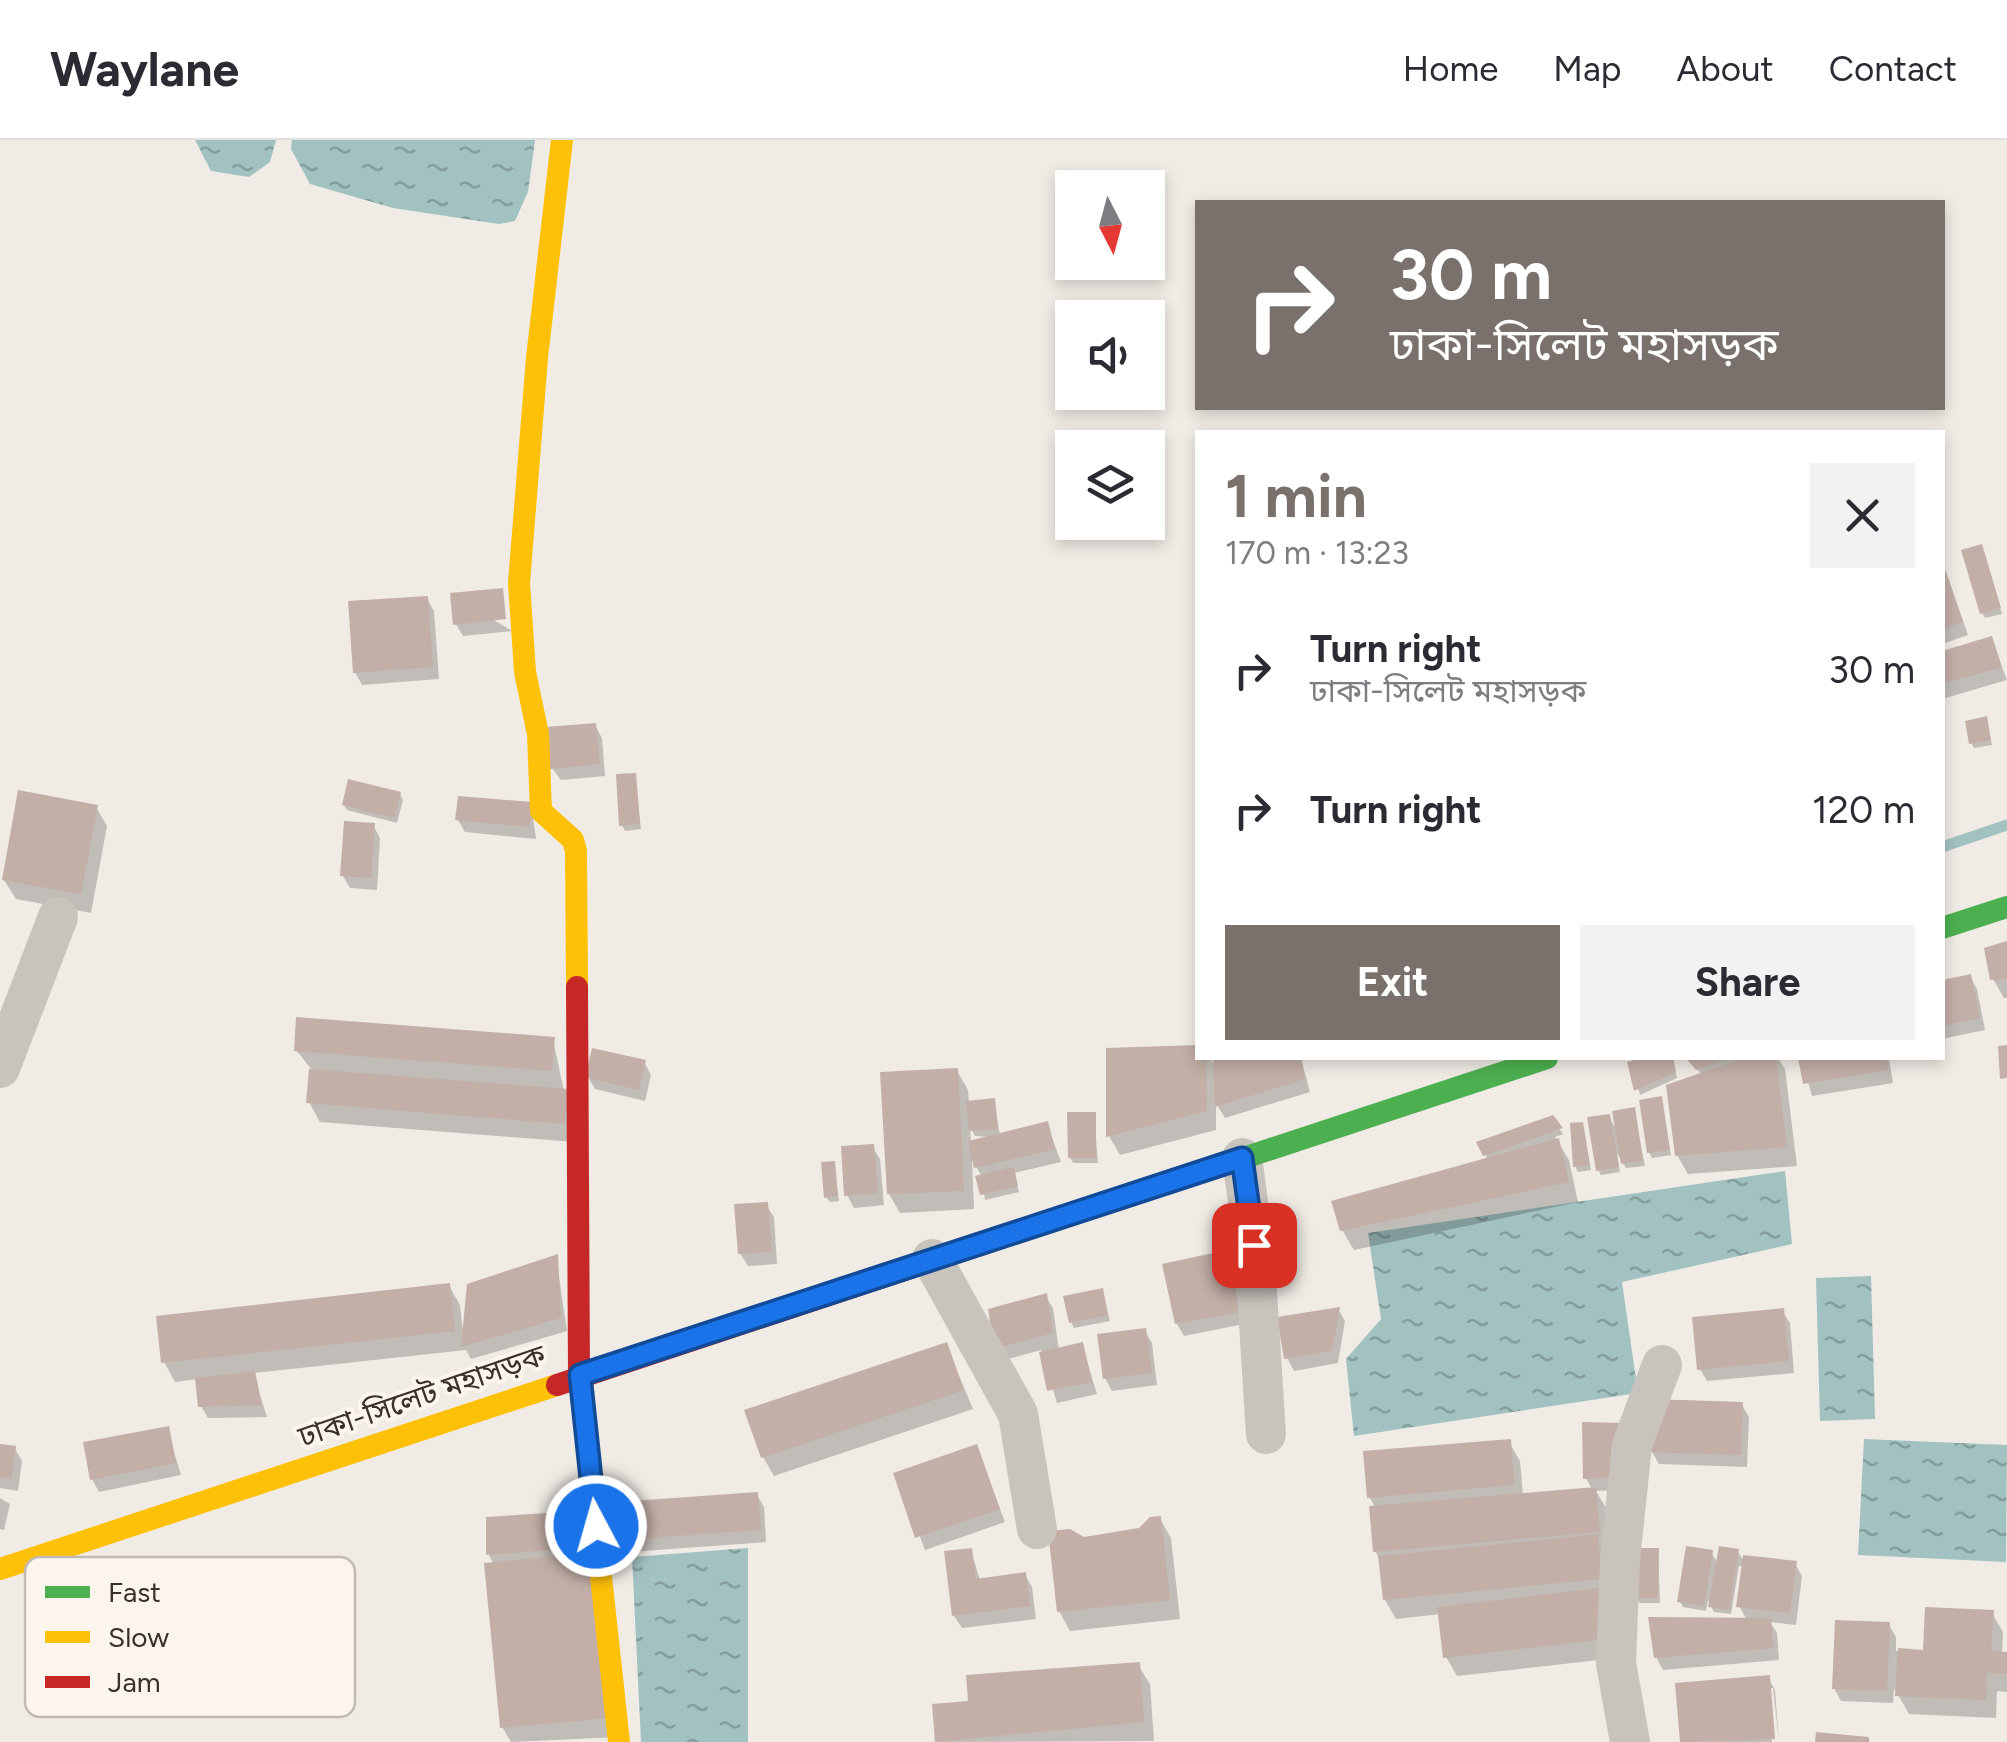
<!DOCTYPE html>
<meta charset="utf-8">
<style>
body{margin:0;font-family:Figtree,"Noto Sans Bengali",sans-serif;background:#f2f2f3;color:#2b2b33;height:100vh;display:flex;flex-direction:column;font-size:38px;white-space:nowrap}
*{box-sizing:border-box;margin:0}
p{font-size:32px;color:#7c7c81}
.icon{flex:none;width:55px;height:55px;fill:none;stroke:currentColor;stroke-width:2;stroke-linecap:round;stroke-linejoin:round}
.map{position:relative;flex:1;overflow:hidden}
.sheet{position:absolute;left:1195px;top:290px;width:750px;height:630px;display:flex;flex-direction:column;background:#fff;border-radius:0px;box-shadow:0 5px 15px #0003}
.sheet>*{flex:none}
.guide{position:absolute;left:1195px;top:60px;width:750px;height:210px;border-radius:0px;box-shadow:0 5px 15px #0003;background:#7a716c;color:#fff;overflow:hidden}
.needle{width:65px;rotate:174deg}
.fabs{position:absolute;left:1055px;top:30px;display:grid;gap:20px}
.fabs a{display:grid;place-items:center;width:110px;height:110px;border-radius:0px;background:#fff;box-shadow:0 5px 15px #0003;font-size:50px}
.pin{position:absolute;display:grid;place-items:center;width:85px;height:85px;color:#fff;margin:-42px;border-radius:20px;box-shadow:0 5px 15px #0006}
.me{position:absolute;width:110px;margin:-55px;rotate:354deg;stroke-linejoin:round;filter:drop-shadow(0 0 8px #0008)}
.turn{display:flex;align-items:center;gap:35px;height:210px;padding:0 30px;font-size:45px}
.turn .icon{width:130px;height:130px;stroke-width:2.5}
.turn b{display:block;font-size:70px;line-height:85px}
.round{display:grid;place-items:center;flex:none;width:105px;height:105px;border-radius:0px;background:#f2f2f3}
.headline{display:flex;align-items:center;justify-content:space-between;height:170px;padding:0 30px}
h1{font-size:60px;font-weight:700;line-height:75px;color:#7a716c}
.action{display:flex;gap:20px;margin-top:auto;padding:20px 30px}
.action a{flex:1;height:115px;border-radius:0px;background:#7a716c;color:#fff;font-size:40px;font-weight:700;line-height:115px;text-align:center}
.action a+a{background:#f2f2f3;color:#2b2b33}
ul{padding:0;list-style:none}
li{display:flex;align-items:center;gap:30px;height:140px;padding:0 30px}
li div{flex:1}
li b{display:block;font-size:38px}
li em{font-style:normal}
header{display:flex;align-items:center;gap:60px;box-sizing:border-box;height:140px;padding:0 50px;background:#fff;border-bottom:2px solid #e1e1e2}
header strong{font-size:48px}
nav{display:flex;gap:55px;margin-inline-start:auto;font-size:35px}
.map>svg:first-child{display:block}
.water{fill:url(#water-ripples)}
.shadow{fill:#0003;fill-rule:evenodd}
.lines{fill:none;stroke-linecap:round;stroke-linejoin:round}
.stream{stroke:#a1c2c1;stroke-width:11}
.building{fill:#c3afa7}
.street{stroke:#c9c3be;stroke-width:40}
.fast{stroke:#4caf50;stroke-width:22}
.slow{stroke:#ffc107;stroke-width:22}
.jam{stroke:#c62828;stroke-width:22}
.route-casing{stroke:#114b97;stroke-width:25}
.route{stroke:#1a73e8;stroke-width:18}
.labels{text-anchor:middle;stroke-width:8;stroke-linejoin:round;paint-order:stroke}
.street-label{font-size:30px;fill:#3b302b;stroke:#fbf5ee}
.key{fill:#fbf5ee;stroke:#c1bab4;stroke-width:2.5}
.key-label{font-size:28px;fill:#3b302b}
</style>
<header>
<strong>Waylane</strong>
<nav><a>Home</a><a>Map</a><a>About</a><a>Contact</a></nav>
</header>
<div class="map">
<svg width="2007" height="1602" viewBox="0 0 2007 1602">
<defs>
<pattern id="water-ripples" width="26" height="14" patternUnits="userSpaceOnUse" patternTransform="scale(2.5)"><rect width="26" height="14" fill="#a1c2c1"/><path d="M2 4q2-2 4 0t4 0M15 11q2-2 4 0t4 0" fill="none" stroke="#849e9d"/></pattern>
</defs>
<rect width="100%" height="100%" fill="#f0ebe5"/>
<path class="water" d="M195 0H276L270 22 249 37 211 31Z
M292 0H535L528 52 515 81 499 84 393 68 310 44 291 9Z
M1785 1031 1792 1104 1622 1142 1638 1253 1354 1296 1346 1219 1381 1179 1368 1093Z
M1871 1136 1875 1279 1820 1281 1816 1138Z
M1864 1299 2007 1305 2006 1422 1858 1415Z
M748 1408V1602H641L632 1417Z"/>
<path class="shadow" d="M1984 412 2002 474 1985 478 1982 473Z
M1942 420 1968 495 1942 504Z
M453 455 512 491 463 496 456 484Z
M427 459 434 471 439 539 362 545 355 532Z
M1991 499 2007 540 1942 559V513Z
M1986 579 1992 605 1974 608 1971 603Z
M595 585 602 598 605 636 561 640 552 628Z
M635 635 641 689 625 691 622 685Z
M400 654 403 660 397 683 347 670 344 665Z
M531 664 536 699 465 692 458 680Z
M96 667 107 686 91 773 16 759 4 740Z
M373 685 380 698 377 750 350 748 343 736Z
M2007 804V858H2004L1993 839Z
M1970 837 1977 849 1985 890 1942 899V842Z
M553 900 575 1002 320 982 309 962 312 930 296 910Z
M1108 910 1210 918 1216 929V918H1301L1310 952 1225 978 1216 963V990L1120 1015 1109 996Z
M1650 918H1673L1677 938 1640 955 1630 924Z
M1689 918H1778L1785 929 1797 1026 1688 1034 1677 1015 1705 939Z
M1801 918H1889L1893 943 1812 956Z
M644 922 651 935 645 961 595 949 588 937Z
M957 931 968 950 969 963 994 961 1000 995 1047 984 1061 1022 1014 1033 1019 1052 985 1060 982 1037 972 1019 974 1069 900 1073 889 1054ZM970 987 975 996 992 997 971 1002Z
M1660 959 1671 1015 1652 1018 1649 1012Z
M1634 970 1645 1026 1626 1028 1617 1013 1620 1032 1601 1035 1598 1030 1609 977 1618 992Z
M1094 974 1098 1023H1073L1070 1017Z
M1552 978 1563 994 1555 997 1569 1020 1578 1062 1354 1110 1342 1090 1488 1020 1480 1003Z
M1582 984 1591 1030 1578 1032 1575 1026Z
M872 1006 880 1019 884 1065 854 1068 847 1055Z
M833 1024 839 1061 830 1062 826 1057Z
M766 1065 774 1077 777 1124 748 1126 740 1113Z
M1226 1113 1233 1125 1244 1184 1184 1196 1177 1184Z
M556 1117 567 1191 471 1219 466 1210 253 1233 267 1277 208 1278 201 1266 198 1239 175 1242 164 1222 449 1146 460 1165 463 1191Z
M1102 1151 1110 1181 1074 1188 1071 1182Z
M1045 1156 1053 1168 1059 1210 1082 1205 1097 1254 1057 1263 1041 1210 1004 1220 996 1208Z
M1338 1169 1345 1181 1338 1223 1294 1231 1287 1218Z
M1782 1171 1790 1183 1794 1233 1707 1241 1700 1229Z
M1145 1191 1152 1203 1157 1245 1112 1251 1105 1238Z
M946 1205 973 1269 774 1336 763 1317Z
M1742 1265 1749 1277 1747 1327 1659 1324 1652 1312Z
M1584 1285 1620 1350 1596 1351 1606 1368 1616 1518 1457 1536 1446 1517 1441 1474 1396 1479 1385 1460 1381 1422 1375 1411 1376 1368 1369 1357 1509 1302 1520 1321 1523 1355 1592 1349 1586 1338Z
M167 1289 181 1335 99 1352 92 1339Z
M0 1306 15 1309 22 1321 18 1351 0 1348Z
M976 1307 1005 1382 925 1410 896 1334Z
M757 1355 764 1367 766 1402 630 1412 622 1399Z
M0 1358 10 1364 4 1390 0 1389Z
M575 1374 619 1597 511 1602 502 1587 494 1425 489 1415Z
M1160 1379 1171 1398 1180 1479 1070 1491 1059 1471 1083 1399 1141 1390Z
M971 1411 980 1440 1025 1435 1032 1447 1036 1479 962 1488 954 1476Z
M1658 1411 1660 1463H1640L1636 1458Z
M1711 1412 1718 1424 1738 1412 1744 1422 1795 1424 1802 1436 1796 1485 1770 1482 1777 1493 1779 1520 1663 1530 1656 1517 1747 1480 1739 1466 1744 1427 1739 1426 1731 1474 1714 1472 1708 1460 1706 1471 1683 1467 1680 1462Z
M1992 1473 2003 1492 2002 1514H2007V1552L1997 1551 1996 1578 1909 1574 1894 1548 1893 1563 1841 1561 1834 1548 1889 1485 1896 1497V1511L1925 1513Z
M1138 1525 1150 1544 1154 1601 937 1602 934 1566 971 1563Z
M1768 1538 1775 1550 1779 1602 1773 1548H1768L1772 1602H1682L1678 1545Z"/>
<g class="lines">
<path class="stream" d="M1942 707 2007 685"/>
</g>
<path class="building" d="M1982 404 2001 468 1980 474 1961 410Z
M1942 421 1963 482 1942 489Z
M503 448 506 479 453 485 450 453Z
M428 456 433 527 353 533 348 461Z
M1992 496 2002 527 1942 544V511Z
M1987 576 1991 600 1969 604 1965 581Z
M596 583 600 624 550 629 546 587Z
M636 633 640 684 619 686 616 634Z
M348 639 401 652 395 678 342 665Z
M18 650 98 665 81 754 2 740Z
M458 656 532 662 530 687 455 680Z
M344 681 375 683 371 738 340 736Z
M2007 801V839L1990 840 1984 808Z
M1971 834 1980 878 1942 886V840Z
M296 877 555 897 552 931 294 911Z
M1198 905V918H1206L1207 971 1106 997V908Z
M2007 905V938L2000 939 1998 906Z
M592 908 646 920 639 950 585 937Z
M1213 918H1301L1305 939 1215 967Z
M1642 918H1673L1676 932 1634 951 1627 922Z
M1686 918H1731L1696 930Z
M1744 918H1776L1787 1007 1675 1016 1666 945Z
M1798 918H1886L1888 930 1803 944Z
M958 928 964 1051 887 1054 880 932Z
M309 929 568 949 565 984 306 963Z
M1662 956 1670 1010 1647 1013 1639 960Z
M995 958 998 989 969 991 966 961Z
M1635 967 1643 1021 1621 1024 1612 971Z
M1067 972H1096V1018H1068Z
M1610 974 1619 1027 1596 1031 1587 977Z
M1553 975 1563 988 1483 1016 1476 1002Z
M1048 981 1055 1009 974 1028 968 1001Z
M1583 982 1590 1025 1573 1027 1570 983Z
M1559 998 1569 1042 1340 1091 1331 1061Z
M874 1004 878 1053 844 1056 841 1006Z
M835 1021 838 1056 824 1058 821 1022Z
M1014 1027 1018 1046 980 1055 975 1036Z
M768 1062 772 1112 738 1114 734 1064Z
M1227 1110 1239 1172 1175 1184 1162 1124Z
M558 1114 561 1178 461 1207 467 1144Z
M450 1143 455 1191 161 1223 156 1176Z
M1103 1148 1108 1175 1069 1183 1063 1156Z
M1047 1153 1053 1193 994 1209 988 1169Z
M1340 1167 1332 1211 1284 1219 1277 1177Z
M1784 1168 1789 1221 1697 1230 1692 1177Z
M1146 1188 1152 1233 1103 1239 1097 1194Z
M947 1202 964 1250 761 1318 744 1270Z
M1083 1202 1092 1242 1047 1251 1039 1212Z
M255 1231 262 1265 198 1267 195 1238Z
M1651 1259 1743 1262 1741 1315 1649 1312Z
M1582 1282 1625 1283 1613 1338 1583 1339Z
M169 1286 176 1323 90 1340 83 1302Z
M1511 1299 1514 1345 1367 1358 1363 1311Z
M0 1304 16 1306 11 1339 0 1337Z
M977 1304 1000 1369 915 1398 893 1333Z
M1596 1347 1600 1392 1373 1412 1369 1366Z
M758 1352 761 1390 620 1400 617 1362Z
M577 1371 579 1408 486 1415V1377Z
M1161 1376 1170 1460 1057 1472 1048 1391 1070 1389 1084 1397 1139 1388 1150 1377Z
M1598 1394 1602 1439 1383 1460 1378 1416Z
M1686 1406 1713 1410 1704 1466 1677 1462Z
M1719 1406 1739 1409 1729 1470 1708 1467Z
M972 1408 976 1439 1026 1432 1030 1466 952 1476 944 1411Z
M1635 1408H1659L1658 1458H1634Z
M594 1413 610 1578 500 1588 484 1423Z
M1743 1415 1797 1421 1790 1473 1736 1467Z
M1600 1448 1606 1499 1443 1518 1437 1467Z
M1925 1467 1994 1470 1991 1511 2007 1512V1534L1987 1533 1986 1560 1895 1556 1898 1508 1923 1510Z
M1648 1477 1771 1478 1773 1508 1654 1518Z
M1835 1480 1890 1482 1887 1551 1832 1549Z
M1140 1522 1144 1582 935 1602 932 1564 968 1561 966 1535Z
M1770 1535 1775 1599 1680 1602 1675 1543Z
M1816 1592 1869 1597V1602H1815Z"/>
<g class="lines">
<path class="street" d="M0 928 58 777
M1242 1018 1254 1105 1266 1294
M932 1119 1018 1274 1037 1389
M1630 1602 1616 1523 1620 1420 1632 1305 1662 1225"/>
<path class="fast" d="M1942 788 2007 767
M992 1101 1547 918"/>
<path class="slow" d="M562 0 537 218 519 443 525 532 538 594 541 671 573 700 576 711 577 847
M586 1299 619 1602
M0 1429 557 1245"/>
<path class="jam" d="M577 847 579 1235 586 1299
M557 1245 992 1101"/>
</g>
<g class="lines">
<defs>
<path id="route" d="M596 1386 580 1235 1242 1018 1254 1105"/>
</defs>
<use href="#route" class="route-casing"/>
<use href="#route" class="route"/>
</g>
<g class="labels">
<g class="street-label">
<text transform="translate(422 1256) rotate(-19)" y="10">ঢাকা-সিলেট মহাসড়ক</text>
</g>
</g>
<rect x="25" y="1417" width="330" height="160" rx="15" class="key"/>
<rect x="45" y="1446" width="45" height="12" fill="#4caf50"/>
<rect x="45" y="1491" width="45" height="12" fill="#ffc107"/>
<rect x="45" y="1536" width="45" height="12" fill="#c62828"/>
<g class="key-label">
<text x="108" y="1462">Fast</text>
<text x="108" y="1507">Slow</text>
<text x="108" y="1552">Jam</text>
</g>
</svg>
<div class="fabs">
<a><svg class="needle" viewBox="-14 -14 28 28"><path d="M0-13l5 13h-10z" fill="#e53935"/><path d="M0 13l5-13h-10z" fill="#7c7c81"/></svg></a>
<a><svg class="icon" aria-label="sound" viewBox="0 0 24 24"><path d="M4 9h4l5-4v14l-5-4H4zM17 9q2 3 0 6"/></svg></a>
<a><svg class="icon" aria-label="layers" viewBox="0 0 24 24"><path d="M12 4l9 5-9 5-9-5zM3 14l9 5 9-5"/></svg></a>
</div>
<div class="pin" style="left:1254px;top:1105px;background:#d93025"><svg class="icon" aria-label="arrive" viewBox="0 0 24 24"><path d="M6 21V4h12l-3 4 3 4H6"/></svg></div>
<svg class="me" style="left:596px;top:1386px" viewBox="-20 -20 40 40"><circle r="17" fill="#1a73e8" stroke="#fff" stroke-width="3"/><path d="M0-11L8 9 0 5-8 9z" fill="#fff"/></svg>
<div class="guide">
<div class="turn"><svg class="icon" aria-label="right" viewBox="0 0 24 24"><path d="M7 20v-9h11M14 6l5 5-5 5"/></svg><div><b>30 m</b>ঢাকা-সিলেট মহাসড়ক</div></div>
</div>
<section class="sheet">
<div class="headline"><div><h1>1 min</h1><p>170 m · 13:23</p></div><a class="round"><svg class="icon" aria-label="close" viewBox="0 0 24 24"><path d="M6 6l12 12M18 6L6 18"/></svg></a></div>
<ul>
<li><svg class="icon" aria-label="right" viewBox="0 0 24 24"><path d="M7 20v-9h11M14 6l5 5-5 5"/></svg><div><b>Turn right</b><p>ঢাকা-সিলেট মহাসড়ক</p></div><em>30 m</em></li>
<li><svg class="icon" aria-label="right" viewBox="0 0 24 24"><path d="M7 20v-9h11M14 6l5 5-5 5"/></svg><div><b>Turn right</b></div><em>120 m</em></li>
</ul>
<div class="action"><a>Exit</a><a>Share</a></div>
</section>
</div>
